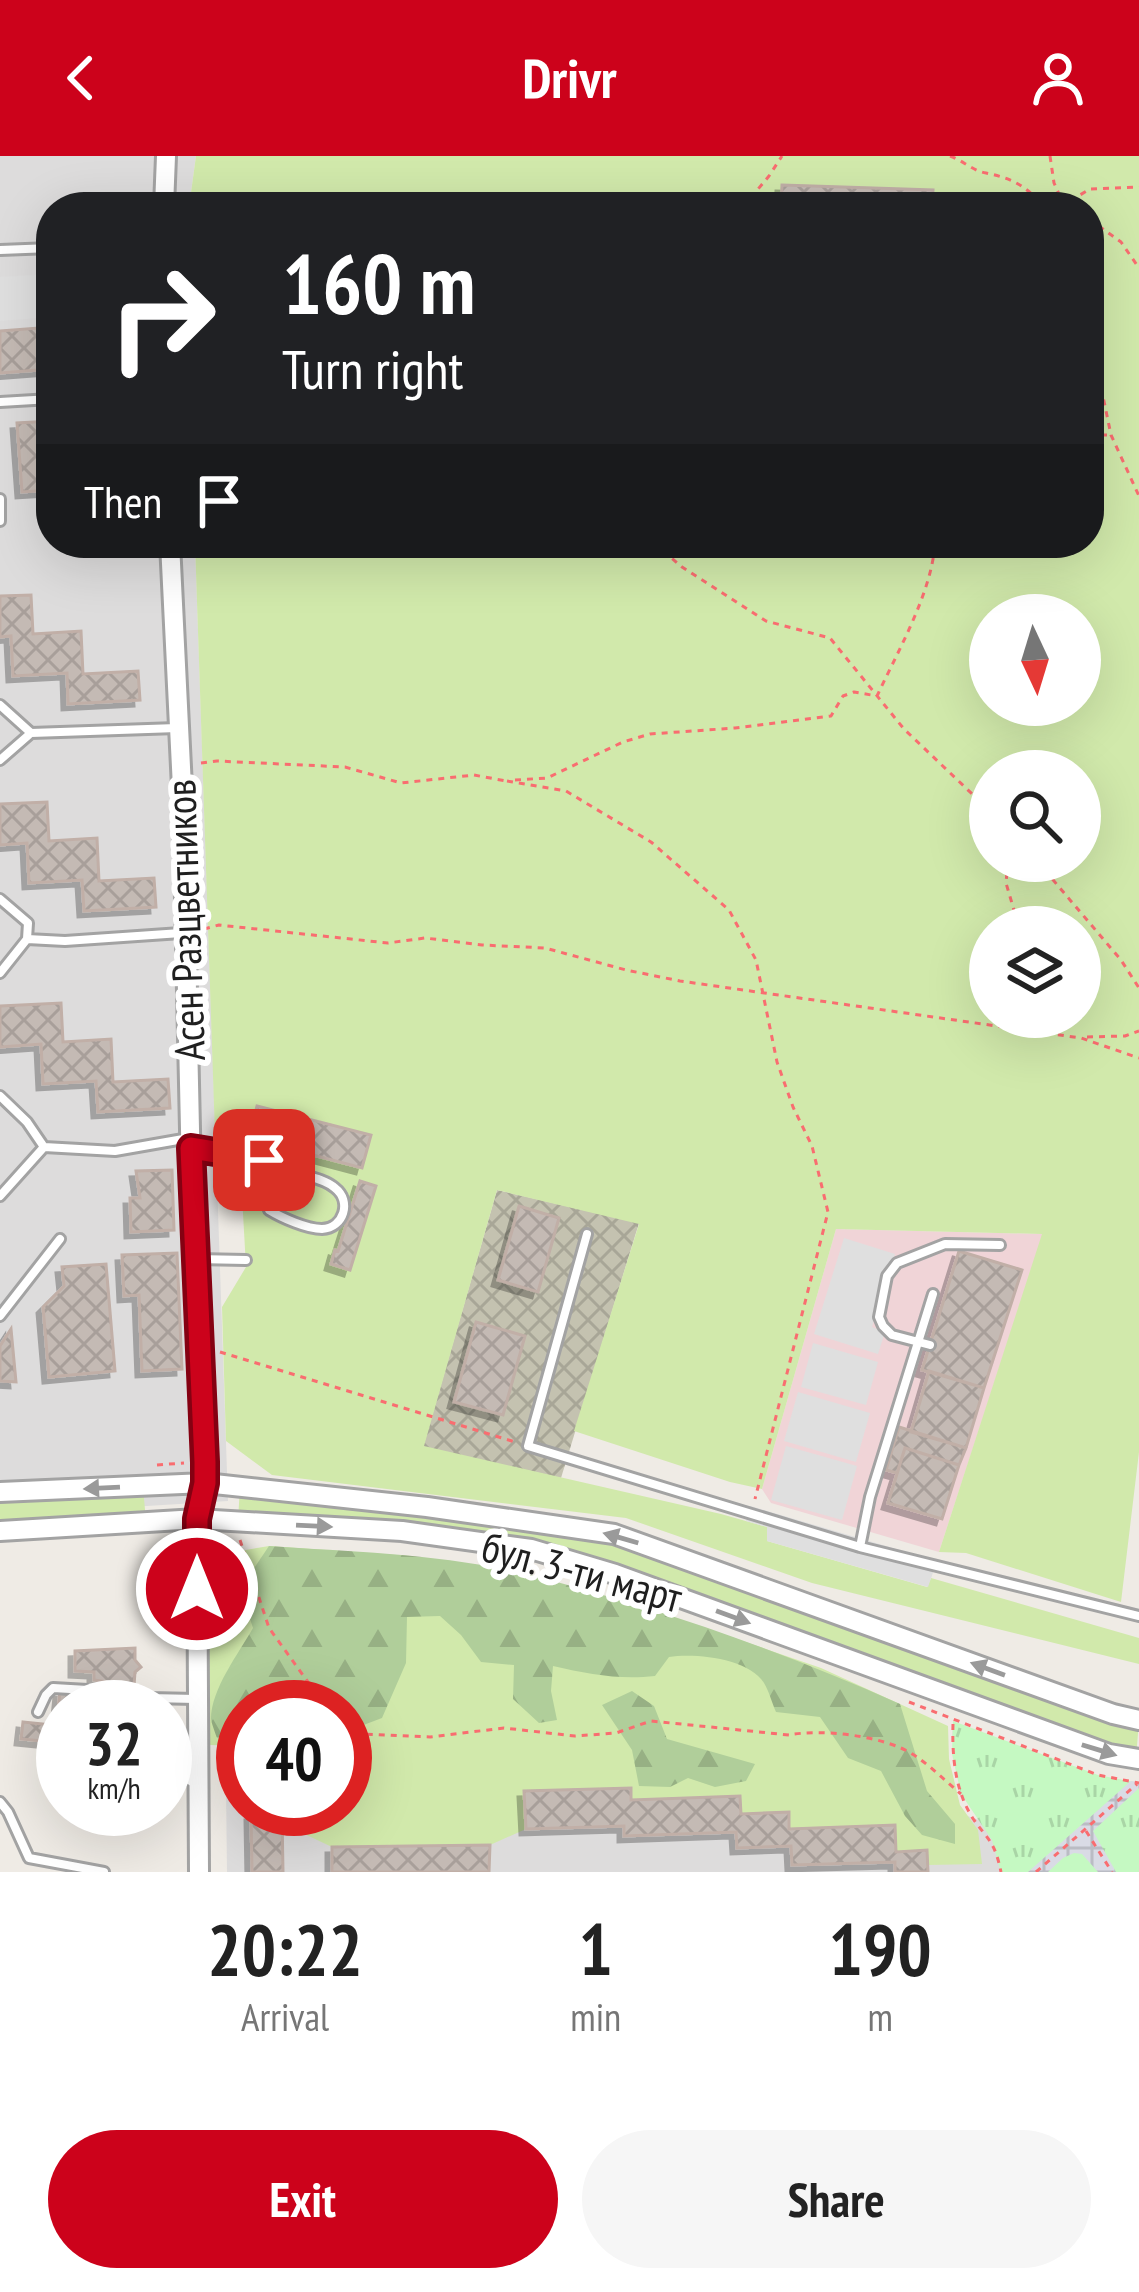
<!DOCTYPE html>
<meta charset="utf-8">
<style>
body{margin:0;font-family:"PT Sans Narrow",sans-serif;background:#f6f6f6;color:#222;height:100vh;display:flex;flex-direction:column;font-size:45px;white-space:nowrap}
*{box-sizing:border-box;margin:0}
p{font-size:39px;color:#767676}
.icon{flex:none;width:66px;height:66px;fill:none;stroke:currentColor;stroke-width:2;stroke-linecap:round;stroke-linejoin:round}
.map{position:relative;height:1716px;overflow:hidden}
.side{display:flex;flex-direction:column;background:#fff;flex:1}
.side>*{flex:none}
.banner{position:absolute;left:36px;top:36px;width:1068px;height:366px;border-radius:48px;box-shadow:0 12px 48px #0002;background:#202124;color:#fff;overflow:hidden}
.needle{width:78px;rotate:176deg}
.fabs{position:absolute;left:969px;top:438px;display:grid;gap:24px}
.fabs a{display:grid;place-items:center;width:132px;height:132px;border-radius:50%;background:#fff;box-shadow:0 12px 48px #0002;font-size:60px}
.speed{position:absolute;left:36px;top:1524px;display:flex;gap:24px;font-size:60px;font-weight:700;text-align:center}
.speed>*{display:grid;place-content:center;width:156px;height:156px;border-radius:50%;background:#fff;box-shadow:0 12px 48px #0002;line-height:1}
.speed small{font-size:30px;font-weight:400}
.speed .limit{border:18px solid #d22;background:#fff;color:#111}
.pin{position:absolute;display:grid;place-items:center;width:102px;height:102px;color:#fff;margin:-51px;border-radius:24px;box-shadow:0 6px 18px #0006}
.me{position:absolute;width:132px;margin:-66px;rotate:0deg;stroke-linejoin:round;filter:drop-shadow(0 0 9px #0008)}
.turn{display:flex;align-items:center;gap:42px;height:252px;padding:0 48px;font-size:54px}
.turn .icon{width:156px;height:156px;stroke-width:2.5}
.turn b{display:block;font-size:84px;line-height:102px}
.then{display:flex;align-items:center;height:114px;padding:0 48px;background:#0003;gap:24px;font-size:45px}
.eta{display:flex;justify-content:space-evenly;align-items:center;height:204px;text-align:center}
.eta b{font-size:72px;font-weight:700;line-height:84px}
.action{display:flex;gap:24px;margin-top:auto;padding:24px 48px}
.action a{flex:1;height:138px;border-radius:72px;background:#cc021b;color:#fff;font-size:48px;font-weight:700;line-height:138px;text-align:center}
.action a+a{background:#f6f6f6;color:#222}
header{display:flex;justify-content:space-between;align-items:center;height:156px;padding:0 48px;background:#cc021b;color:#fff;font-size:54px;font-weight:700}
.map>svg:first-child{display:block}
.residential{fill:#dddcdc}
.commercial{fill:#f0d4d7}
.construction{fill:url(#construction-cross-hatch)}
.grass{fill:#d1e9ab;fill-rule:evenodd}
.forest{fill:url(#forest-firs)}
.park{fill:url(#park-tufts)}
.parking{fill:#dfdfdf}
.plaza{fill:url(#plaza-grid)}
.building{fill:url(#building-cross-hatch);stroke:#c1afa7;stroke-width:3;filter:url(#shadow)}
.lines{fill:none;stroke-linecap:round;stroke-linejoin:round}
.service-casing{stroke:#a3a3a3;stroke-width:14}
.tertiary-casing{stroke:#a3a3a3;stroke-width:24}
.path{stroke:#f96d70;stroke-width:3;stroke-dasharray:6 6;stroke-linecap:butt}
.service{stroke:#fff;stroke-width:8}
.tertiary{stroke:#fff;stroke-width:18}
.oneway{fill:#9a9a9a}
.route-casing{stroke:#850112;stroke-width:30}
.route{stroke:#cc021b;stroke-width:21}
.labels{text-anchor:middle;stroke-width:12;stroke-linejoin:round;paint-order:stroke}
.street-label{font-size:42px;fill:#1f1f1f;stroke:#fff}
</style>
<header><svg class="icon" aria-label="back" viewBox="0 0 24 24"><path d="M15 5l-7 7 7 7"/></svg>Drivr<svg class="icon" aria-label="person" viewBox="0 0 24 24"><circle cx="12" cy="8" r="4"/><path d="M4 21q1-7 8-7t8 7"/></svg></header>
<div class="map">
<svg width="1139" height="1716" viewBox="0 0 1139 1716">
<defs>
<pattern id="construction-cross-hatch" width="8" height="8" patternUnits="userSpaceOnUse" patternTransform="scale(3)"><rect width="8" height="8" fill="#c4c2b0"/><path d="M0 0l8 8M0 8l8-8" fill="none" stroke="#a8a697"/></pattern>
<pattern id="forest-firs" width="22" height="20" patternUnits="userSpaceOnUse" patternTransform="scale(3)"><rect width="22" height="20" fill="#b0ce9a"/><path d="M5 1l3.5 6h-7zM16 11l3.5 6h-7z" fill="#97b084"/></pattern>
<pattern id="park-tufts" width="24" height="20" patternUnits="userSpaceOnUse" patternTransform="scale(3)"><rect width="24" height="20" fill="#c5f9c2"/><path d="M3 7l-1-3M5 7V3M7 7l1-3M15 17l-1-3M17 17v-4M19 17l1-3" fill="none" stroke="#a9d5a6"/></pattern>
<pattern id="plaza-grid" width="8" height="8" patternUnits="userSpaceOnUse" patternTransform="scale(3)"><rect width="8" height="8" fill="#d9dbe5"/><path d="M0 4h8M4 0v8" fill="none" stroke="#babcc4"/></pattern>
<pattern id="building-cross-hatch" width="8" height="8" patternUnits="userSpaceOnUse" patternTransform="scale(3)"><rect width="8" height="8" fill="#c4bab4"/><path d="M0 0l8 8M0 8l8-8" fill="none" stroke="#a89f9a"/></pattern>
<filter id="shadow"><feDropShadow dx="-6" dy="6" stdDeviation="0" flood-color="#0004"/></filter>
</defs>
<rect width="100%" height="100%" fill="#efebe5"/>
<path class="residential" d="M0 0H196L189 51H51V387H195L228 1345 0 1359Z
M845 1620 1139 1716H227L226 1632 243 1631V1653H345V1630Z"/>
<path class="commercial" d="M836 1073 1043 1078 939 1396 771 1347 762 1333Z"/>
<path class="construction" d="M497 1034 639 1067 561 1322 423 1291Z"/>
<path class="grass" d="M196 0H1139V1296L1121 1446 966 1397 939 1396 1042 1078 836 1073 762 1333 730 1326 574 1275 639 1068 497 1034 424 1290 721 1358 767 1371V1385L927 1431 931 1422 1139 1482V1508L812 1427 626 1362 272 1319 226 1285 222 1151 246 1111 239 986 215 979 195 387H1089V51H189ZM990 459H1080V549H990ZM990 615H1080V705H990ZM990 771H1080V861H990Z
M143 1330 146 1366 0 1375V1338Z
M240 1330 614 1378 1139 1564 1136 1603 531 1393 238 1365Z
M269 1390 411 1400 523 1418 670 1460 821 1512 948 1570 949 1603 960 1649 978 1674 982 1708 927 1709 926 1694 896 1696 895 1669 789 1673 788 1656 741 1658 739 1640 631 1644 630 1632 525 1635 526 1673 490 1689 332 1691 296 1674 295 1653H345V1551H243V1590L210 1589 204 1401Z"/>
<path class="forest" d="M269 1390C354 1396 442 1398 526 1418 653 1450 780 1494 900 1548L927 1635 955 1668V1688L922 1679 905 1660 881 1615 848 1602 820 1561 776 1556C772 1547 769 1535 764 1527 748 1502 695 1497 669 1501L655 1520C619 1524 588 1518 553 1510L551 1535 557 1564 539 1567 513 1543 514 1509 481 1506 461 1479 440 1460 407 1461 406 1507 382 1562 345 1576V1551H243V1586L217 1582C216 1579 211 1566 211 1563 211 1533 239 1497 253 1472L240 1433Z
M632 1535 654 1550 667 1583 755 1608 746 1625 715 1631 688 1622 670 1631 639 1630 632 1594 602 1549Z"/>
<path class="park" d="M953 1565 1098 1619 1139 1627V1716H1001L992 1684 961 1638 952 1598Z"/>
<path class="parking" d="M51 118V161L0 165V121Z
M844 1082 895 1098 872 1171 885 1176 878 1198 814 1178Z
M813 1187 878 1206 866 1249 801 1231Z
M798 1236 870 1257 856 1306 784 1285Z
M786 1290 857 1310 842 1364 771 1344Z
M750 1350 937 1405 928 1431 767 1385V1371L746 1365Z"/>
<path class="plaza" d="M1131 1625 1139 1626V1632L1093 1675 1116 1716H1098L1082 1698 1074 1697 1063 1702 1048 1716H1028Z"/>
<path class="building" d="M782 29 933 34 932 51H781Z
M51 171V213L0 217V175Z
M51 265V334L22 336 17 267Z
M31 439 33 478 81 475 83 518 138 515 140 544 68 548 67 517 13 520 11 480 0 481V440Z
M47 646 49 685 97 682 99 725 154 722 156 751 84 755 82 724 29 727 27 687 0 689V648Z
M61 847 63 886 111 883 113 926 168 923 170 952 98 956 96 925 43 928 41 888 0 891V850Z
M257 950 371 979 362 1012 249 982Z
M172 1014 174 1074 131 1076 130 1042H140L136 1015Z
M360 1025 376 1030 350 1114 331 1108 335 1094 338 1095Z
M519 1050 559 1062 538 1136 498 1124Z
M959 1095 1022 1114 984 1232 922 1214Z
M177 1097 182 1213 142 1215 139 1139 124 1140 122 1099Z
M106 1108 115 1215 49 1221 43 1151 64 1130 62 1111Z
M476 1166 525 1180 503 1259 454 1246Z
M11 1173 16 1226 0 1225V1190Z
M929 1215 984 1232 966 1292 911 1276Z
M899 1271 966 1292 959 1309 905 1292 897 1317 886 1314Z
M905 1292 959 1309 942 1363 888 1347Z
M135 1492V1504L141 1511 135 1516 134 1530 94 1524V1516L75 1515V1495Z
M60 1535 131 1542 130 1551H63V1556L58 1555Z
M23 1566 63 1570V1587L21 1583Z
M631 1632V1644L740 1640 741 1658 789 1656V1673L895 1669 896 1696 927 1694 928 1716H895V1706L792 1709 791 1690 737 1692 736 1676 624 1680V1670L526 1673 524 1635Z
M282 1657 283 1716H252L251 1658Z
M490 1689 489 1716H332V1691Z"/>
<g class="lines">
<defs>
<path id="service" d="M0 94 51 92
M0 246 51 243
M0 343V365
M0 549 31 577
M0 604 31 577 177 572
M0 743 28 767 27 783 0 817
M27 783 65 785 181 777
M0 940 27 966 44 991
M44 991 115 995 189 982
M191 992C230 997 264 1004 300 1018 311 1021 326 1024 335 1032 352 1045 344 1072 322 1073 307 1073 282 1062 269 1054L267 1046 277 1009
M0 1040 44 991
M587 1078 528 1290 860 1391 1139 1460
M196 1103 246 1104
M0 1160 60 1083
M930 1189 892 1179 883 1170 879 1161 887 1120 897 1107 945 1088 1000 1089
M860 1391 870 1341 933 1138
M38 1556 46 1539 53 1532 105 1535 149 1542 196 1543
M165 1609 197 1629
M0 1646 8 1656 29 1702 104 1716"/>
<path id="tertiary" d="M164 51 166 0
M170 387 183 652 191 1019 205 1306V1327L197 1363 199 1716
M0 1336 205 1327 427 1351 614 1378 1113 1558 1139 1564
M0 1375 197 1363 402 1375 531 1393 615 1418 1109 1598 1139 1603"/>
</defs>
<use href="#service" class="service-casing"/>
<use href="#tertiary" class="tertiary-casing"/>
<path class="path" d="M950 0C962 4 973 15 986 17 1014 23 1024 29 1045 51
M1050 0 1054 27 1063 47
M743 51 769 20 782 0
M1060 51 1090 33 1139 31
M1089 63 1121 86 1139 112
M1089 173 1111 279 1139 340
M1089 279H1109
M654 387 682 411 766 465 830 482 904 573 990 655
M201 607 217 605 345 611 401 627 474 619 506 625
M515 624 547 622 623 586 650 578 735 572 831 560 843 540 854 536 877 540C898 495 932 436 935 387
M507 625 566 635 651 686 729 754 756 804 777 906 793 951 812 990 828 1056 755 1343
M1008 705 1006 727 1019 771
M1037 705 1121 804 1139 832
M204 773 219 769 388 787 425 782 482 789 545 792 626 814 680 825 1081 882 1139 902
M1037 861 1039 874
M1087 881 1125 880 1139 875
M220 1196 515 1286
M157 1309 184 1307
M240 1384 269 1472 326 1551
M214 1396 231 1386
M909 1546 1098 1619 1139 1627
M953 1568C952 1601 955 1636 974 1664 990 1686 995 1687 1001 1716
M345 1569 362 1578 430 1581 504 1572 575 1580 616 1577 651 1565 789 1579C820 1573 871 1579 901 1592 922 1601 943 1623 961 1638
M1086 1675 1112 1716
M1036 1716 1137 1628"/>
<use href="#service" class="service"/>
<use href="#tertiary" class="tertiary"/>
</g>
<defs><path id="oneway-solid" d="M-6-.8H1V-3.2L6.5 0L1 3.2V.8H-6Z" transform="scale(3)"/></defs>
<g class="oneway">
<use href="#oneway-solid" transform="translate(102 1332) rotate(177)"/>
<use href="#oneway-solid" transform="translate(314 1370) rotate(3)"/>
<use href="#oneway-solid" transform="translate(621 1382) rotate(-164)"/>
<use href="#oneway-solid" transform="translate(733 1461) rotate(20)"/>
<use href="#oneway-solid" transform="translate(988 1513) rotate(-160)"/>
<use href="#oneway-solid" transform="translate(1099 1594) rotate(17)"/>
</g>
<g class="lines">
<defs>
<path id="route" d="M197 1433V1363L205 1327V1306L191 992 264 1004"/>
</defs>
<use href="#route" class="route-casing"/>
<use href="#route" class="route"/>
</g>
<g class="labels">
<g class="street-label">
<text transform="translate(185 764) rotate(-92)" y="15">Асен Разцветников</text>
<text transform="translate(582 1416) rotate(15)" y="15">бул. 3-ти март</text>
</g>
</g>
</svg>
<div class="fabs">
<a><svg class="needle" viewBox="-14 -14 28 28"><path d="M0-13l5 13h-10z" fill="#e53935"/><path d="M0 13l5-13h-10z" fill="#767676"/></svg></a>
<a><svg class="icon" aria-label="search" viewBox="0 0 24 24"><circle cx="10" cy="10" r="6"/><path d="M15 15l6 6"/></svg></a>
<a><svg class="icon" aria-label="layers" viewBox="0 0 24 24"><path d="M12 4l9 5-9 5-9-5zM3 14l9 5 9-5"/></svg></a>
</div>
<div class="speed"><div>32<small>km/h</small></div><div class="limit">40</div></div>
<div class="pin" style="left:264px;top:1004px;background:#d93025"><svg class="icon" aria-label="arrive" viewBox="0 0 24 24"><path d="M6 21V4h12l-3 4 3 4H6"/></svg></div>
<svg class="me" style="left:197px;top:1433px" viewBox="-20 -20 40 40"><circle r="17" fill="#cc021b" stroke="#fff" stroke-width="3"/><path d="M0-11L8 9 0 5-8 9z" fill="#fff"/></svg>
<div class="banner">
<div class="turn"><svg class="icon" aria-label="right" viewBox="0 0 24 24"><path d="M7 20v-9h11M14 6l5 5-5 5"/></svg><div><b>160 m</b>Turn right</div></div>
<div class="then">Then<svg class="icon" aria-label="arrive" viewBox="0 0 24 24"><path d="M6 21V4h12l-3 4 3 4H6"/></svg></div>
</div>
</div>
<section class="side">
<div class="eta">
<div><b>20:22</b><p>Arrival</p></div>
<div><b>1</b><p>min</p></div>
<div><b>190</b><p>m</p></div>
</div>
<div class="action"><a>Exit</a><a>Share</a></div>
</section>
